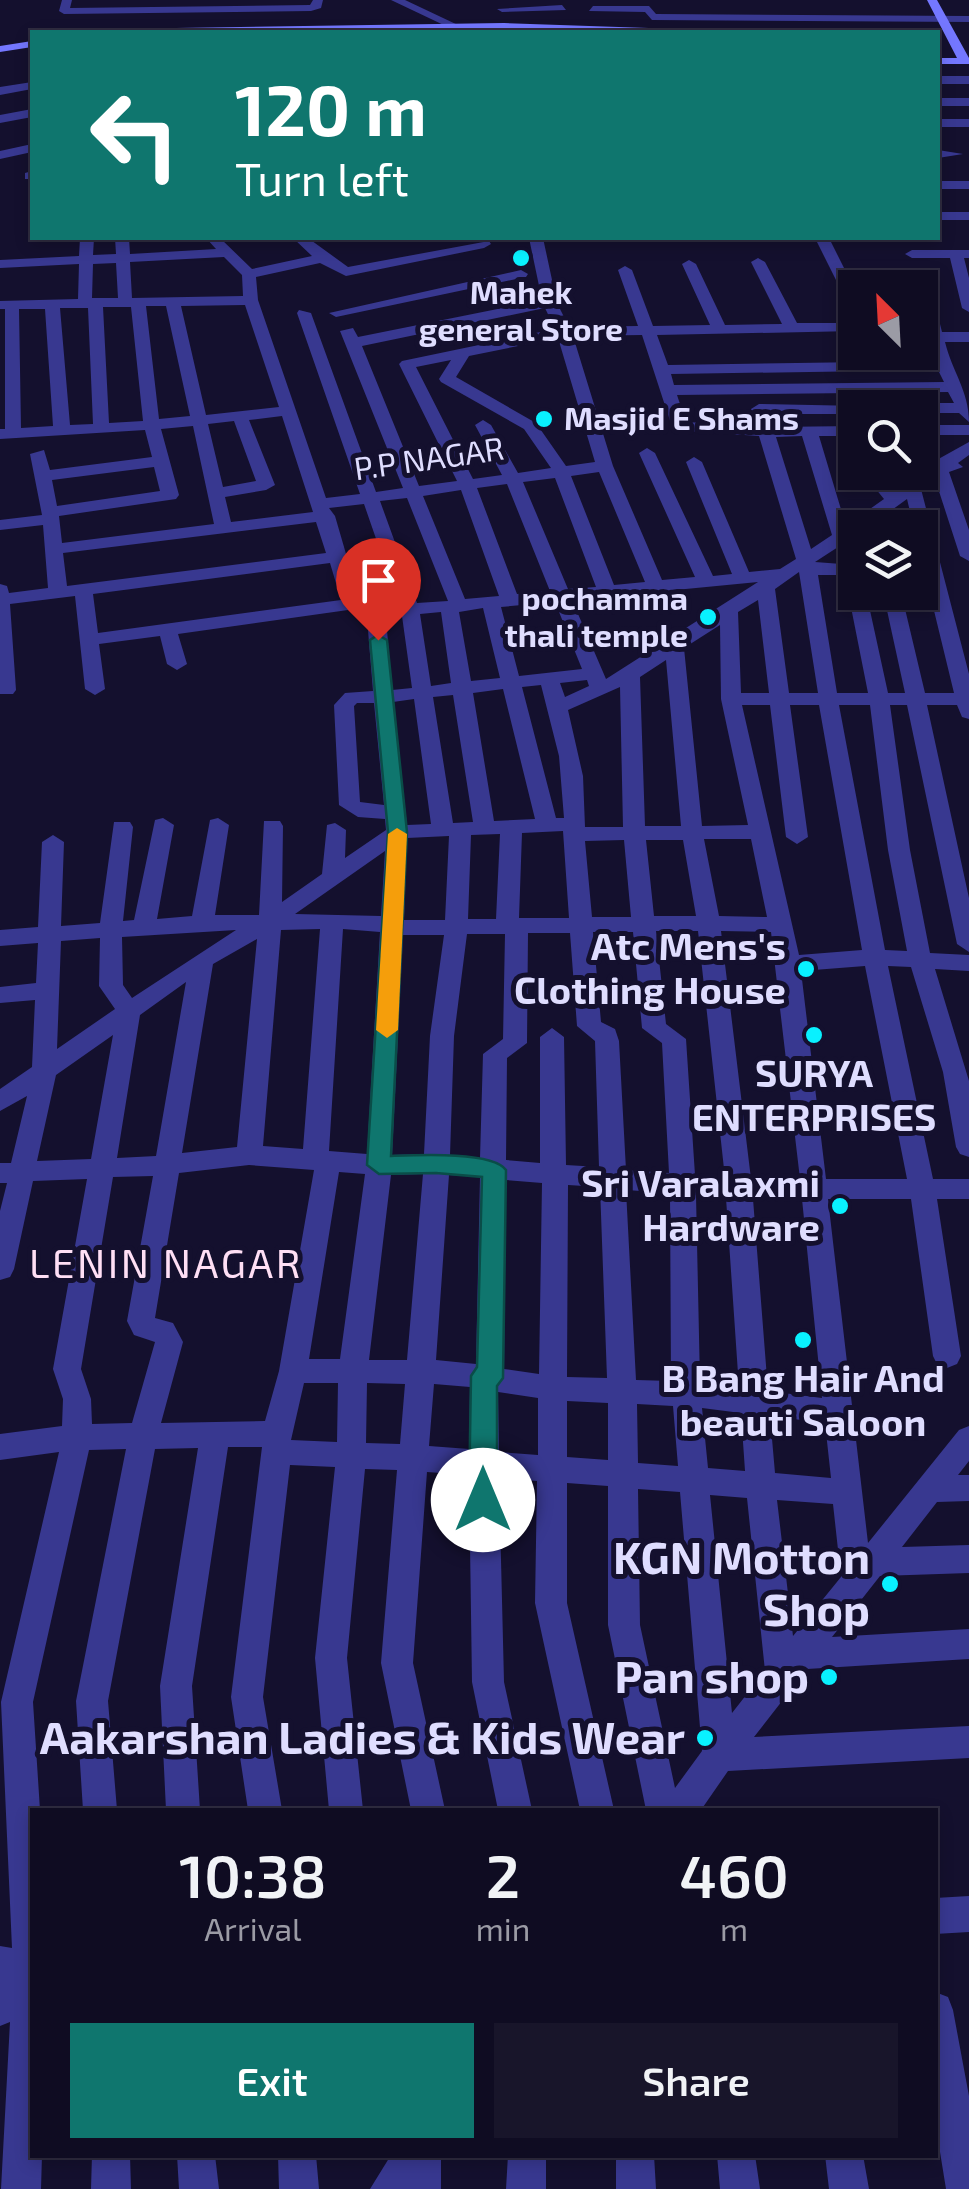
<!DOCTYPE html>
<style>
body{margin:0;font-family:"Exo 2",sans-serif;background:#18152a;color:#f1f3f6;height:100vh;display:flex;flex-direction:column;font-size:38px;white-space:nowrap}
*{box-sizing:border-box;margin:0}
p{font-size:32px;color:#9b9ba5}
.icon{flex:none;width:55px;height:55px;fill:none;stroke:currentColor;stroke-width:2;stroke-linecap:round;stroke-linejoin:round}
.map{position:relative;flex:1;overflow:hidden}
.side{position:absolute;left:30px;top:1808px;width:908px;height:350px;display:flex;flex-direction:column;background:#0f0c22;border-radius:0px;box-shadow:0 5px 15px #0003,0 0 0 2px #2f2c40}
.side>*{flex:none}
.hud{position:absolute;left:30px;top:30px;width:910px;height:210px;border-radius:0px;box-shadow:0 5px 15px #0003,0 0 0 2px #2f2c40;background:#0f766e;color:#fff;overflow:hidden}
.needle{width:65px;rotate:336deg}
.controls{position:absolute;left:838px;top:270px;display:grid;gap:20px}
.controls a{display:grid;place-items:center;width:100px;height:100px;border-radius:0px;background:#0f0c22;box-shadow:0 5px 15px #0003,0 0 0 2px #2f2c40;font-size:50px}
.pin{position:absolute;display:grid;place-items:center;width:85px;height:85px;color:#fff;margin:-102px -42px;border-radius:50% 50% 50% 0;rotate:-45deg;box-shadow:0 0 10px #0007}
.pin .icon{rotate:45deg}
.me{position:absolute;width:110px;margin:-55px;rotate:0deg;stroke-linejoin:round;filter:drop-shadow(0 0 8px #0008)}
.turn{display:flex;align-items:center;gap:35px;height:210px;padding:0 40px;font-size:45px}
.turn .icon{width:130px;height:130px;stroke-width:2.5}
.turn b{display:block;font-size:70px;line-height:85px}
.eta{display:flex;justify-content:space-evenly;align-items:center;height:170px;text-align:center}
.eta b{font-size:60px;font-weight:600;line-height:70px}
.action{display:flex;gap:20px;margin-top:auto;padding:20px 40px}
.action a{flex:1;height:115px;border-radius:0px;background:#0f766e;color:#fff;font-size:40px;font-weight:600;line-height:115px;text-align:center}
.action a+a{background:#18152a;color:#f1f3f6}
.map>svg:first-child{display:block}
.lines{fill:none;stroke-linecap:round;stroke-linejoin:round}
.street{fill:#383890;fill-rule:evenodd}
.secondary{fill:#7477ff;fill-rule:evenodd}
.route{fill:#0f766e;stroke:#0a4d48;stroke-width:2.5}
.slow{fill:#f59e0b}
.poi-dot{fill:#09f1ff;stroke:#14102e;stroke-width:4}
.labels{text-anchor:middle;stroke-width:10;stroke-linejoin:round;paint-order:stroke}
.far-poi-label{font-size:32px;font-weight:bold;fill:#dfddff;stroke:#14102e}
.far-street-label{font-size:32px;fill:#dfddff;stroke:#14102e}
.poi-label{font-size:38px;font-weight:bold;fill:#dfddff;stroke:#14102e;text-anchor:end}
.neighbourhood-label{font-size:40px;letter-spacing:2.5px;fill:#ffdff5;stroke:#14102e}
.near-poi-label{font-size:45px;font-weight:bold;fill:#dfddff;stroke:#14102e;text-anchor:end}
</style>
<div class="map">
<svg width="969" height="2189" viewBox="0 0 969 2189">
<rect width="100%" height="100%" fill="#14102e"/>
<g class="lines">
<path class="street" d="M62 0H72L70 8 310 5 313 0H323L321 8 311 11 64 14 59 11Z
M391 0H405L460 26 450 28Z
M562 5 566 10 502 12 497 9Z
M593 6H649L656 14 969 16V22L652 20 645 12 589 11Z
M938 76H969V84H938Z
M32 82V89L0 95V87Z
M938 98H969V106H938Z
M32 109V117L0 123V115Z
M938 119H969V127H938Z
M32 144V152L0 159V151Z
M938 150 963 154 938 158Z
M32 171V179H25V173Z
M938 181H969V189H938Z
M938 212H969V220H938Z
M80 238H94L93 255 116 254 115 238H129L130 254 216 249 206 238H220L252 269 312 256 293 238H308L348 267 489 241 491 244 484 248 346 276 320 263 256 277 258 300 326 498 360 494 297 313 299 310 311 313 376 492 403 488 340 331 353 328 358 337 542 300 529 238H543L557 303 569 327 638 326 618 270 625 266 632 270 653 326 710 325 682 264 689 260 696 264 725 325 782 324 751 262 758 258 765 262 797 323H855V331L657 335 668 365 934 361C928 334 923 303 915 280L922 276 929 280 942 332H969V342H945C952 371 969 391 969 422L959 413H920V408H912L920 403H954L948 392 677 395 686 422 756 426 751 409 759 404 861 406 855 408V414H769L773 427 855 426V436H819L846 526 884 499 862 472H879L896 491 933 462 969 442V455L958 463 963 467 949 472 969 530V561L960 556 935 479 921 489 969 674V719L962 717 957 705H927L969 898V952L957 944 907 705H890L910 850 930 953 969 955V971L935 969 969 1081V1157L960 1154 956 1147 943 1072 911 967 888 966 933 1179H969V1199H937L961 1356 957 1364 947 1368 937 1364 933 1356 911 1199H828L868 1543 959 1430 969 1426V1461L958 1475H969V1501L937 1502 902 1547 969 1545V1573L880 1576 832 1637 969 1629V1659L807 1669 754 1737 969 1726V1758L728 1771 701 1810H646L608 1625V1486L567 1483V1603L614 1810H580L535 1603 537 1481 499 1478 504 1682 532 1810H498L472 1682 469 1475 427 1472 413 1663 445 1810H411L381 1663 397 1470 365 1469 347 1658 363 1810H329L315 1658 335 1467 290 1465 263 1697 282 1810H248L231 1697 262 1447H228L192 1686 200 1810H166L160 1686 198 1448 155 1449 108 1701 117 1810H83L76 1701 126 1449 89 1450 33 1702 40 1810H32V2155H42L41 2189H1L10 2022 0 2026V1946L12 1948 1 1702 59 1452 0 1460V1434L62 1426 63 1399 53 1369 87 1179 33 1181 14 1269 10 1277 0 1280V1211L7 1183H0V1163H11L27 1096 0 1111V1089L32 1067 35 1000 0 1003V987L36 983 38 943 0 946V930L38 927 42 842 53 835 64 842 61 926 100 923 114 822H130L133 827 123 921 134 920 155 820 163 818 174 825 157 919 192 916 210 820 218 818 229 825 215 915H259L264 821H280L283 826 282 902 322 874 327 825 335 823 346 830 345 858 386 830 385 819 358 817 339 805 334 705 345 693 373 691 367 618 348 610 178 634 187 664 177 670 167 664 160 636 99 644 105 689 95 695 85 689 75 596 10 604 16 690 13 694H0V584L7 586 9 593 48 588 43 525 0 530V520L42 515 30 454 44 450 50 470 152 457 145 430 0 439V429H5V309H0V301L78 299 79 264 0 268V260L79 256ZM224 257 242 275 243 296 132 298 130 262ZM116 263 118 298H92L93 264ZM245 305 279 407 206 415 181 306ZM146 306H166L190 416 159 419ZM103 307H131L143 421 109 423ZM60 308H88L93 424 70 425ZM545 308 555 329 402 361 399 364 457 481 419 486 362 346ZM19 309H45L53 426 21 428ZM642 335 673 430 759 436 796 559 780 569 749 572 702 462 694 457 686 462 732 574 713 576 655 453 647 448 639 453 695 577 662 580 613 466 573 336ZM558 338 595 462 566 466 536 423 456 377 469 356ZM451 360 439 379 441 382 524 429 551 468 518 473 491 425 483 420 475 425 502 475 473 479 416 367ZM938 370 944 382 674 385 671 374ZM282 416 313 512 231 522 225 497 266 490 275 485 249 420ZM234 421 256 481 223 487 208 424ZM193 426 214 524 62 543 59 516 176 499 179 495 161 429ZM802 436 832 535 811 549 776 437ZM154 467 160 491 57 506 52 480ZM599 472 645 582 614 585 571 476ZM555 478 596 587 568 589 523 482ZM507 484 550 591 517 594 477 488ZM461 490 499 596 465 599 423 496ZM407 498 448 601 417 603 380 501ZM907 499 914 528H920V553L954 693H925L901 592H883L905 693H888L866 592H855V587L848 592 868 693H837L818 575H855V565L815 562 855 536V528H867ZM364 504 399 605 367 607 360 602 335 516 329 508ZM316 522 326 553 67 586 63 553ZM330 563 341 600 98 633 93 594ZM799 572 818 693H789L775 589ZM758 582 606 679 572 600ZM758 600 769 693H741L738 612ZM555 602 582 669 519 676 501 607ZM483 608 500 678 471 681 459 612ZM441 612 451 683 431 686 420 614ZM402 616 412 688 392 690 386 618ZM720 625 721 699 748 825 702 826 684 648ZM666 660 681 826H645L640 677ZM587 680 589 686 565 697 560 683ZM541 685 559 756 564 818H556L522 687ZM620 687 623 827H585L583 776 568 710ZM503 689 535 819 494 821 473 693ZM453 695 473 822 453 823 433 697ZM414 699 431 824 407 825 393 702ZM357 703H374L384 805 360 802 354 706ZM742 705H770L786 837 797 844 808 837 790 705H819L862 950 799 955ZM839 705H870L888 850 907 951 885 950ZM563 831 569 918H519L522 833ZM500 834 496 919H468L471 835ZM449 836 445 920H404L407 838ZM704 839H751L767 917 719 916ZM624 840 631 917H592L585 841ZM646 840H683L696 916H654ZM385 851 381 916 295 914ZM320 929 303 1149 263 1146 281 930ZM343 929 380 932 367 1154 329 1151ZM236 930 132 998 123 985 122 937ZM656 931H698L725 1178 695 1175 686 1039 666 1024ZM721 931 771 932 800 1179H751ZM593 932H633L642 1028 662 1043 669 1173 626 1170 619 1041 615 1029 601 1022ZM528 933H570L577 1026 595 1041 599 1167 566 1165 564 1037 552 1028 540 1037V1163L506 1160 507 1058 527 1043ZM467 934H505L503 1039 483 1054 480 1158 450 1155 454 1036ZM403 935H444L430 1036 424 1154 392 1155ZM100 938 99 986 115 1009 57 1049 61 941ZM257 939 237 1147 182 1153 213 964ZM865 966 907 1179H826L801 971ZM186 982 156 1156 117 1158 140 1015ZM113 1035 91 1159 37 1161 56 1075ZM249 1165 314 1170 279 1371 265 1421 161 1423 183 1342 173 1323 155 1318 179 1173ZM339 1172 365 1174 340 1359H309ZM423 1174 407 1360H369L391 1175ZM449 1175 480 1177 476 1364 436 1360ZM153 1176 127 1321 134 1335 155 1342 132 1423 92 1424 91 1399 81 1369 113 1177ZM506 1180 542 1183 539 1374 504 1369ZM568 1185 600 1187 607 1378 567 1377ZM626 1190 670 1193 671 1381 636 1380ZM696 1195 726 1198 739 1388 700 1383ZM753 1199H802L822 1398 768 1391ZM304 1383H338L337 1442 291 1440ZM367 1383 405 1384 400 1444 366 1443ZM434 1384 470 1387 469 1449 429 1446ZM498 1392 538 1398V1455L499 1452ZM567 1401 608 1403V1460L567 1457ZM637 1404 673 1406 678 1466 638 1463ZM702 1408 741 1413 745 1471 708 1468ZM770 1416 825 1423 831 1478 775 1473ZM638 1489 680 1492 702 1751 675 1788 640 1625ZM710 1495 747 1498 765 1671 732 1713ZM777 1500 833 1504 841 1577 793 1636Z
M815 238H829L855 290V308L848 304Z
M969 250V258H964L969 278V312L962 308 950 258H912L905 254 912 250Z
M521 270 528 274 526 277 336 317 329 313Z
M920 425H969V435H920Z
M969 1896V1932L935 1934V1898Z
M935 1992 948 1997 953 2010 969 2096V2189H946L935 2121Z
M92 2155H130L131 2189H91Z
M177 2155H215L219 2189H179Z
M278 2155H316L319 2189H279Z
M391 2155H441V2189H370Z
M508 2155H546V2189H506Z
M616 2155H654L656 2189H616Z
M717 2155H755L760 2189H720Z
M825 2155H863L869 2189H829Z"/>
<path class="secondary" d="M927 0H937L969 58V64H938V58H957Z
M504 23 678 29 684 32H106L112 29Z
M32 41V47L0 52V46Z"/>
</g>
<path class="route" d="M378 635 387 640 407 832 391 1156C416 1155 493 1151 506 1170L503 1378 497 1386V1500L493 1509 483 1512 473 1509 469 1500 471 1376 477 1367 482 1177 436 1173 379 1174 367 1165 388 832 370 640Z"/>
<path class="slow" d="M397 828 407 834 398 1030 387 1038 376 1030 388 834Z"/>
<g class="poi-dot">
<circle cx="521" cy="258" r="10"/>
<circle cx="544" cy="419" r="10"/>
<circle cx="708" cy="617" r="10"/>
<circle cx="806" cy="969" r="10"/>
<circle cx="814" cy="1035" r="10"/>
<circle cx="840" cy="1206" r="10"/>
<circle cx="803" cy="1340" r="10"/>
<circle cx="890" cy="1584" r="10"/>
<circle cx="829" cy="1677" r="10"/>
<circle cx="705" cy="1738" r="10"/>
</g>
<g class="labels">
<g class="far-poi-label">
<text x="521" y="304">Mahek<tspan x="521" dy="37">general Store</tspan></text>
<text x="564" y="430" text-anchor="start">Masjid E Shams</text>
<text x="688" y="610" text-anchor="end">pochamma<tspan x="688" dy="37">thali temple</tspan></text>
</g>
<g class="far-street-label">
<text transform="translate(429 459) rotate(-8)" y="11">P.P NAGAR</text>
</g>
<g class="poi-label">
<text x="786" y="960">Atc Mens's<tspan x="786" dy="44">Clothing House</tspan></text>
<text x="814" y="1087" text-anchor="middle">SURYA<tspan x="814" dy="44">ENTERPRISES</tspan></text>
<text x="820" y="1197">Sri Varalaxmi<tspan x="820" dy="44">Hardware</tspan></text>
<text x="803" y="1392" text-anchor="middle">B Bang Hair And<tspan x="803" dy="44">beauti Saloon</tspan></text>
</g>
<g class="neighbourhood-label">
<text x="166" y="1278">LENIN NAGAR</text>
</g>
<g class="near-poi-label">
<text x="870" y="1574">KGN Motton<tspan x="870" dy="52">Shop</tspan></text>
<text x="809" y="1693">Pan shop</text>
<text x="685" y="1754">Aakarshan Ladies &amp; Kids Wear</text>
</g>
</g>
</svg>
<div class="controls">
<a><svg class="needle" viewBox="-14 -14 28 28"><path d="M0-13l5 13h-10z" fill="#e53935"/><path d="M0 13l5-13h-10z" fill="#9b9ba5"/></svg></a>
<a><svg class="icon" aria-label="search" viewBox="0 0 24 24"><circle cx="10" cy="10" r="6"/><path d="M15 15l6 6"/></svg></a>
<a><svg class="icon" aria-label="layers" viewBox="0 0 24 24"><path d="M12 4l9 5-9 5-9-5zM3 14l9 5 9-5"/></svg></a>
</div>
<div class="pin" style="left:378px;top:640px;background:#d93025"><svg class="icon" aria-label="arrive" viewBox="0 0 24 24"><path d="M6 21V4h12l-3 4 3 4H6"/></svg></div>
<svg class="me" style="left:483px;top:1500px" viewBox="-20 -20 40 40"><circle r="19" fill="#fff"/><path d="M0-13L10 11 0 6-10 11z" fill="#0f766e"/></svg>
<div class="hud">
<div class="turn"><svg class="icon" aria-label="left" viewBox="0 0 24 24"><path d="M17 20v-9H6M10 6l-5 5 5 5"/></svg><div><b>120 m</b>Turn left</div></div>
</div>
<section class="side">
<div class="eta">
<div><b>10:38</b><p>Arrival</p></div>
<div><b>2</b><p>min</p></div>
<div><b>460</b><p>m</p></div>
</div>
<div class="action"><a>Exit</a><a>Share</a></div>
</section>
</div>
